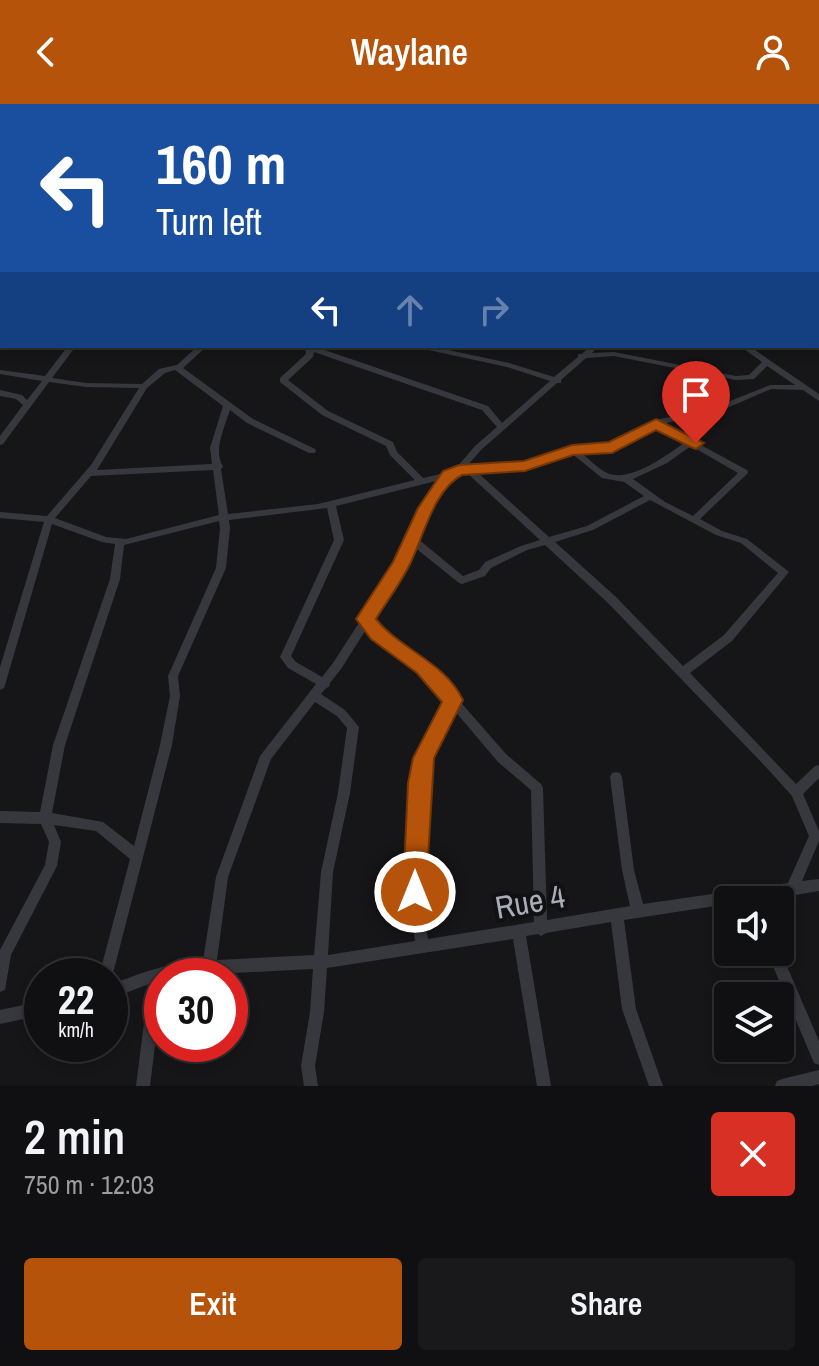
<!DOCTYPE html>
<meta charset="utf-8">
<style>
body{margin:0;font-family:"Archivo Narrow",sans-serif;background:#19191b;color:#f1f3f6;height:100vh;display:flex;flex-direction:column;font-size:30px;white-space:nowrap}
*{box-sizing:border-box;margin:0}
p{font-size:26px;color:#9c9d9f}
.icon{flex:none;width:44px;height:44px;fill:none;stroke:currentColor;stroke-width:2;stroke-linecap:round;stroke-linejoin:round}
.map{position:relative;height:982px;overflow:hidden}
.details{display:flex;flex-direction:column;background:#101012;flex:1}
.details>*{flex:none}
.banner{position:absolute;left:0px;top:0px;width:820px;height:244px;box-shadow:0 4px 12px #0003,0 0 0 2px #303032;background:#1a4fa0;color:#fff;overflow:hidden}
.buttons{position:absolute;left:714px;top:782px;display:grid;gap:16px}
.buttons a{display:grid;place-items:center;width:80px;height:80px;border-radius:8px;background:#101012;box-shadow:0 4px 12px #0003,0 0 0 2px #303032;font-size:40px}
.speed{position:absolute;left:24px;top:854px;display:flex;gap:16px;font-size:40px;font-weight:700;text-align:center}
.speed>*{display:grid;place-content:center;width:104px;height:104px;border-radius:50%;background:#101012;box-shadow:0 4px 12px #0003,0 0 0 2px #303032;line-height:1}
.speed small{font-size:20px;font-weight:400}
.speed .limit{border:12px solid #d22;background:#fff;color:#111}
.pin{position:absolute;display:grid;place-items:center;width:68px;height:68px;color:#fff;margin:-82px -34px;border-radius:50% 50% 50% 0;rotate:-45deg;box-shadow:0 0 8px #0007}
.pin .icon{rotate:45deg}
.me{position:absolute;width:88px;margin:-44px;rotate:0deg;stroke-linejoin:round;filter:drop-shadow(0 0 6px #0008)}
.turn{display:flex;align-items:center;gap:28px;height:168px;padding:0 24px;font-size:36px}
.turn .icon{width:104px;height:104px;stroke-width:2.5}
.turn b{display:block;font-size:56px;line-height:68px}
.lanes{display:flex;align-items:center;height:76px;padding:0 24px;background:#0003;justify-content:center;gap:40px;direction:ltr}
.lanes .off{opacity:.35}
.round{display:grid;place-items:center;flex:none;width:84px;height:84px;border-radius:8px;background:#19191b}
.headline{display:flex;align-items:center;justify-content:space-between;height:136px;padding:0 24px}
h1{font-size:48px;font-weight:600;line-height:60px}
.primary-button{display:flex;gap:16px;margin-top:auto;padding:16px 24px}
.primary-button a{flex:1;height:92px;border-radius:8px;background:#b45309;color:#fff;font-size:32px;font-weight:600;line-height:92px;text-align:center}
.primary-button a+a{background:#19191b;color:#f1f3f6}
header{display:flex;justify-content:space-between;align-items:center;height:104px;padding:0 24px;background:#b45309;color:#fff;font-size:36px;font-weight:600}
.map>svg:first-child{display:block}
.lines{fill:none;stroke-linecap:round;stroke-linejoin:round}
.minor{fill:#37383d;fill-rule:evenodd}
.route{fill:#b45309;stroke:#753606;stroke-width:2}
.labels{text-anchor:middle;stroke-width:8;stroke-linejoin:round;paint-order:stroke}
.near-street-label{font-size:32px;fill:#a8adb8;stroke:#111113}
</style>
<header><svg class="icon" aria-label="back" viewBox="0 0 24 24"><path d="M15 5l-7 7 7 7"/></svg>Waylane<svg class="icon" aria-label="person" viewBox="0 0 24 24"><circle cx="12" cy="8" r="4"/><path d="M4 21q1-7 8-7t8 7"/></svg></header>
<div class="map">
<svg width="819" height="982" viewBox="0 0 819 982">
<rect width="100%" height="100%" fill="#161618"/>
<g class="lines">
<path class="minor" d="M19 0H29L24 2H14Z
M71 0H82L71 2Z
M121 0H127V2H121Z
M204 0H213L209 2H200Z
M222 0H229L232 2H225Z
M249 0H257L254 2H246Z
M288 0H295L292 2H285Z
M309 0H316L318 2H311Z
M420 0H426L425 2H419Z
M492 0H498L496 2H490Z
M504 0H513L517 2H508Z
M557 0H565L568 2H560Z
M647 0H656L657 1 652 2Z
M0 3H2V7H0Z
M0 71H2V75H0Z
M0 90H2V94H0Z
M0 102H2V106H0Z
M2 112V117L0 118V113Z
M818 129H819V133H818Z
M0 131H2V135H0Z
M818 143H819V147H818Z
M0 153H2V157H0Z
M0 168H2V173H0Z
M818 174H819V179H818Z
M0 206H2V210H0Z
M0 215H2V221H0Z
M68 242H76L52 274 86 279 142 280 159 265 177 261 198 242H207L183 264 253 315 315 345 316 347 315 349H309L247 319 230 306C224 325 213 346 223 363L221 365 228 410 318 400 415 376 390 351 386 342 322 311 280 278V274L306 250 305 242H313L488 302 502 319 550 277 507 263 419 244 415 242H430L509 259 554 273 578 253V250H582L590 242H599L592 249 614 248 736 272 749 271 762 258 740 242H749L819 290V297L803 286 771 285 720 307 662 320 747 366 748 368 747 370 700 415 722 427 747 435 789 468 732 537 690 569 796 680 815 662 819 661V674L803 690 819 727V737L802 777 819 775V787L796 791 791 793 787 792 757 796H728V800L624 816 636 905 663 982H649L622 905 611 818 546 829 541 832 538 830 526 832 551 982H537L513 835 327 864 324 908 315 962 318 982H304L301 962 310 908 313 865 213 870 209 872 206 870 162 872V885L150 982H136L149 880 110 895V881C144 868 166 859 203 857L216 773 260 652 316 580 288 564 280 553 334 436 327 404 229 416 230 424 226 464 178 572 180 592 172 641 111 877 110 872H99L130 755 96 727 54 721 61 738 57 762 11 851 5 886 0 888V846L45 761 49 738 41 720 0 719V707L40 708 53 641 110 475 115 440 102 438 52 420 5 581 4 584 0 586V563L44 418 0 414V408L47 412 91 361 139 284 86 283 49 278 3 340 0 341V332L23 301 16 295 0 292V286L22 291 27 296 42 277 0 270V266L45 272ZM314 248 482 306 497 323 475 342 456 364 445 369 423 374 397 348 393 338 328 307 288 276 313 253ZM614 252 736 276 754 275 767 262 795 281H770L715 303 656 316 610 340 572 343 524 359 467 362 481 346 557 279H561V276L586 254ZM175 266 223 302 210 344 212 360 97 366 147 284 165 269ZM656 323 684 339C666 352 629 379 607 369 597 364 588 354 580 348L615 345ZM691 342 738 369 693 412 665 398 633 375 667 359ZM571 349 602 374 624 378 644 392 587 422 549 433 476 367 525 365ZM213 366 219 411 126 435 106 433 55 414 91 372ZM463 367 466 368 540 436 521 442 485 458 479 466 463 472 417 434 430 405 451 373ZM440 376 421 404 393 466 333 559 322 573 296 558 291 552 344 436 336 402ZM650 396 716 431 741 439 778 469 724 531 683 562 616 493 555 438 593 426ZM219 417 220 424 216 464 168 572 170 592 160 641 134 742 103 718 52 709 65 641 120 475 124 441ZM545 441 608 499 765 662 792 692 809 732 788 779 643 800 634 766 622 673 620 669 616 668 612 669 610 673 622 766 630 802 547 816 543 684 541 680 506 650 428 561 381 527 372 515 400 470 413 442 459 479 462 480 485 472 491 464 527 446ZM367 524 373 533 420 567 447 598C437 616 425 634 419 653 400 708 408 780 415 837L328 851 333 768 350 689 359 623 345 606 321 590 326 584 329 583 330 579 341 565ZM315 598 337 612 347 624 338 689 321 768 314 851 217 856 228 773 271 655ZM454 606 498 658 531 686 534 818 428 835C420 781 412 702 431 650 437 635 446 620 454 606Z
M780 846 819 937V961L814 959 767 848H780Z
M42 897V911L0 920V906Z
M819 966V980L812 982H775L777 977 782 975Z"/>
</g>
<path class="route" d="M656 315 704 339 696 345 691 343 656 326 612 349 573 351 525 367 462 371C433 386 423 435 409 462 400 480 387 497 376 515 401 546 445 558 463 596L434 654 426 788 423 796 415 800 406 796 403 788 408 679 413 654 442 598 417 569 371 535 356 515 393 458 418 404 443 367 459 361 524 357 572 341 609 338Z"/>
<g class="labels">
<g class="near-street-label">
<text transform="translate(530 798) rotate(-10)" y="11">Rue 4</text>
</g>
</g>
</svg>
<div class="buttons">
<a><svg class="icon" aria-label="sound" viewBox="0 0 24 24"><path d="M4 9h4l5-4v14l-5-4H4zM17 9q2 3 0 6"/></svg></a>
<a><svg class="icon" aria-label="layers" viewBox="0 0 24 24"><path d="M12 4l9 5-9 5-9-5zM3 14l9 5 9-5"/></svg></a>
</div>
<div class="speed"><div>22<small>km/h</small></div><div class="limit">30</div></div>
<div class="pin" style="left:696px;top:339px;background:#d93025"><svg class="icon" aria-label="arrive" viewBox="0 0 24 24"><path d="M6 21V4h12l-3 4 3 4H6"/></svg></div>
<svg class="me" style="left:415px;top:788px" viewBox="-20 -20 40 40"><circle r="17" fill="#b45309" stroke="#fff" stroke-width="3"/><path d="M0-11L8 9 0 5-8 9z" fill="#fff"/></svg>
<div class="banner">
<div class="turn"><svg class="icon" aria-label="left" viewBox="0 0 24 24"><path d="M17 20v-9H6M10 6l-5 5 5 5"/></svg><div><b>160 m</b>Turn left</div></div>
<div class="lanes"><svg class="icon" aria-label="left" viewBox="0 0 24 24"><path d="M17 20v-9H6M10 6l-5 5 5 5"/></svg><svg class="icon off" aria-label="ahead" viewBox="0 0 24 24"><path d="M12 20V5M6 11l6-6 6 6"/></svg><svg class="icon off" aria-label="right" viewBox="0 0 24 24"><path d="M7 20v-9h11M14 6l5 5-5 5"/></svg></div>
</div>
</div>
<section class="details">
<div class="headline"><div><h1>2 min</h1><p>750 m · 12:03</p></div><a class="round" style="background:#d93025;color:#fff"><svg class="icon" aria-label="close" viewBox="0 0 24 24"><path d="M6 6l12 12M18 6L6 18"/></svg></a></div>
<div class="primary-button"><a>Exit</a><a>Share</a></div>
</section>
